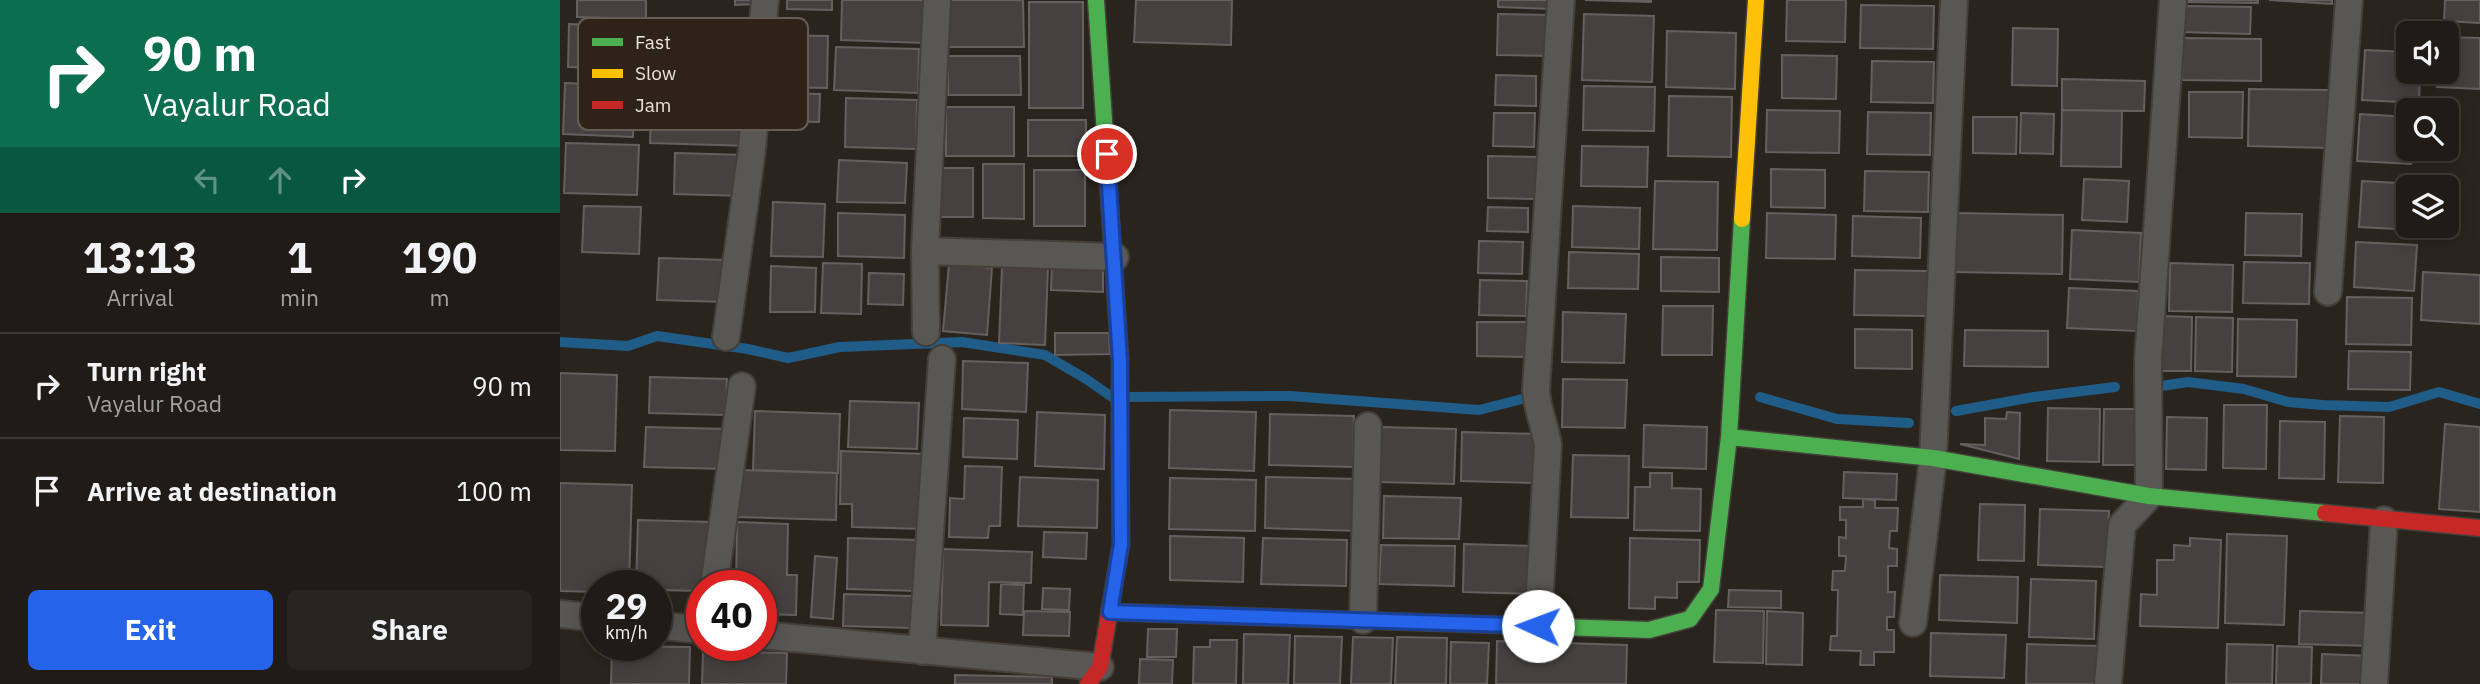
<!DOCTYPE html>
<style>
body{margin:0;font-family:"IBM Plex Sans",sans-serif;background:#28241f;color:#f1f3f6;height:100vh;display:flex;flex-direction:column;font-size:26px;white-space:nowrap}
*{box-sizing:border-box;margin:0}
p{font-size:23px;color:#a2a1a1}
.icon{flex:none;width:38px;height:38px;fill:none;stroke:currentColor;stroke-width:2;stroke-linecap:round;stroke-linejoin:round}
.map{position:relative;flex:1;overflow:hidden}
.details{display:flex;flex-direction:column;background:#201b16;width:560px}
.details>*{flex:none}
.top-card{background:#0b6e4f;color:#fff;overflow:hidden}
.buttons{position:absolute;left:1836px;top:21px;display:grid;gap:14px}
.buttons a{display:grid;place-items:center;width:63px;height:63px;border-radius:10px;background:#201b16;box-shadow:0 4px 18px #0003,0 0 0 2px #3d3935;font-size:35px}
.speed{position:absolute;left:21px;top:570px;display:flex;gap:14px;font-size:35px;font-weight:700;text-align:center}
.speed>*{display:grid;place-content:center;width:91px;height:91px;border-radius:50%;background:#201b16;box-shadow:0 4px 18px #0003,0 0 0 2px #3d3935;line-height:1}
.speed small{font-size:18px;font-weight:400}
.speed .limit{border:10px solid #d22;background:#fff;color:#111}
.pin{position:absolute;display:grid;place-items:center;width:60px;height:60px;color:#fff;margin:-30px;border:4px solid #fff;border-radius:50%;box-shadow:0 2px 7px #0007}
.me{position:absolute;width:77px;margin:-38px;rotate:272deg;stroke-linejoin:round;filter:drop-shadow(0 0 5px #0008)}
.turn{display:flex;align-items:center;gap:24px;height:147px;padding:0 28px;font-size:32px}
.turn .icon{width:91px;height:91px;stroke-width:2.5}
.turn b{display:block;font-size:49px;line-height:60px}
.lanes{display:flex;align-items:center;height:66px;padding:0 28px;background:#0003;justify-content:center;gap:35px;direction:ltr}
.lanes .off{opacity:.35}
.eta{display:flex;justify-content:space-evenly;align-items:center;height:119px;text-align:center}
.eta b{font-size:42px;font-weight:800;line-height:49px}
.button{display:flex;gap:14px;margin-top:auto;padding:14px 28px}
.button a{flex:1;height:80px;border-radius:10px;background:#2563eb;color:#fff;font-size:28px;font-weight:800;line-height:80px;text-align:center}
.button a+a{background:#28241f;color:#f1f3f6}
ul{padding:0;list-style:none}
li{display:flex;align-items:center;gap:21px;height:105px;padding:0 28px;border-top:2px solid #3d3935}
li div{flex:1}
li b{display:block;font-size:26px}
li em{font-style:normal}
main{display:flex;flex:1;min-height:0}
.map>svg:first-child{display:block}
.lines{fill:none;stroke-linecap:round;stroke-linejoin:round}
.stream{stroke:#1f5c87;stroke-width:10}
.building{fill:#464040;stroke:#655f5f;stroke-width:2}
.street-casing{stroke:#443f39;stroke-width:30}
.fast-casing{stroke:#443f39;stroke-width:19}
.slow-casing{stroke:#443f39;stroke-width:19}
.jam-casing{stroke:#443f39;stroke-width:19}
.street{stroke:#585754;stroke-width:26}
.fast{stroke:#4caf50;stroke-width:16}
.slow{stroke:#ffc107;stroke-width:16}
.jam{stroke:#c62828;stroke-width:16}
.route-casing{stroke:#184099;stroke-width:18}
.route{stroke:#2563eb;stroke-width:12}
.key{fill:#2f2319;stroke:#675c54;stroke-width:2}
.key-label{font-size:19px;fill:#ebe2dc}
</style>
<main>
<section class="details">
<div class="top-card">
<div class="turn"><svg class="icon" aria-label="right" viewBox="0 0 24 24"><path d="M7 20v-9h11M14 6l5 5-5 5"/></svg><div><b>90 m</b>Vayalur Road</div></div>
<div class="lanes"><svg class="icon off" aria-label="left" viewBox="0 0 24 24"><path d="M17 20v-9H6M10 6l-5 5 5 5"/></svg><svg class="icon off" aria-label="ahead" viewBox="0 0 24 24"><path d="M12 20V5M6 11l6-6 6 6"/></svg><svg class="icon" aria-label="right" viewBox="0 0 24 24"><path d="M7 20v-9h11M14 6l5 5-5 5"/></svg></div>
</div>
<div class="eta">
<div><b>13:13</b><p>Arrival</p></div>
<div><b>1</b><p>min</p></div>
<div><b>190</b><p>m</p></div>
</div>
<ul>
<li><svg class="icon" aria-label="right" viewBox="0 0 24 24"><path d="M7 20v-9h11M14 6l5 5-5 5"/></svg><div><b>Turn right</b><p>Vayalur Road</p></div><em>90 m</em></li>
<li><svg class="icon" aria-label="arrive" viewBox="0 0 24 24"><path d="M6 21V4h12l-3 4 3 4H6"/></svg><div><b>Arrive at destination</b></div><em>100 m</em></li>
</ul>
<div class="button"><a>Exit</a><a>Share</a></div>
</section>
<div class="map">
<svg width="1920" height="684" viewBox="0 0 1920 684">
<rect width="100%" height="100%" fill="#2a241e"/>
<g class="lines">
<path class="stream" d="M0 342 68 346 97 336 188 349 228 358 280 347 402 342 485 355 526 379 552 397
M1601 386 1628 382 1684 389 1728 402 1763 405 1829 407 1879 392 1920 404
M567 397 730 396 919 410 962 399
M1200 397 1277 419 1349 423
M1396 411 1474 397 1555 387"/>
</g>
<path class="building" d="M17 0H86V19L17 17Z
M175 0H200V4L175 5Z
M227 0H272V10L227 9Z
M282 0H365L364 43 281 40Z
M388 0H463L464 47H388Z
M576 0H672L671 45 574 42Z
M938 0H991V9L938 7Z
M1025 0H1091V2Z
M1227 0H1286L1285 42 1226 41Z
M1624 0H1698V3L1624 2Z
M1709 0H1772V4Z
M1885 0H1920V23L1884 21Z
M469 2H523V108H469Z
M1301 5 1374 6 1373 49 1300 48Z
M1622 6 1691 7 1690 34 1622 32Z
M938 14 991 15 990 56 937 55Z
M1024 14 1094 16 1092 82 1022 80Z
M9 24 79 27 78 69 8 67Z
M1453 28 1498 29 1497 86 1452 85Z
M1107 31 1176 33 1175 89 1106 87Z
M215 35 268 36 267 88 214 87Z
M1886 37 1920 38V89L1877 87 1878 72H1886Z
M1623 38 1701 39V81L1622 80Z
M276 47 359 49 358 93 274 90Z
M1805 50 1848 52V72H1860L1859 103 1802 100Z
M1222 55 1277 56 1276 99 1222 98Z
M388 56H460L461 95H388Z
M1312 61 1374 62 1373 103 1311 102Z
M936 75 976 76V106L935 105Z
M1502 79 1585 81 1584 111 1502 110Z
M5 83 74 86 73 137 3 134Z
M1024 86 1095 87 1094 131 1023 130Z
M92 87 191 91 190 146 90 143Z
M1689 89 1771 90 1770 148 1688 146Z
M1629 92H1683L1682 138 1629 137Z
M214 93 260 94 259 122 213 121Z
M1109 96 1172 97 1171 157 1108 156Z
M286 98 357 100 356 149 285 147Z
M386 107H454V156H386Z
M1207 110 1280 111 1279 153 1206 152Z
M1502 110 1562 111 1561 167 1501 166Z
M1308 112 1371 113 1370 155 1307 154Z
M934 113H975L974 147 933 146Z
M1461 113 1494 114 1493 154 1460 153Z
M1800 114 1848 117V149H1852L1851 164 1797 161Z
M1413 117H1457L1456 154 1413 153Z
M468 120H526V156H468Z
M6 143 79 145 77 195 4 193Z
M1022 146 1088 147 1087 187 1021 186Z
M115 153 185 155 184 196 114 194Z
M928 156 979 157 978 199 928 198Z
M279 160 347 163 345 203 277 202Z
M423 164H464V219L423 218Z
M377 168H413V217H377Z
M1211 169 1265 170V208L1211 207Z
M474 170H525V226H474Z
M1305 171 1369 172 1368 212 1304 211Z
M1524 179 1569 181 1567 222 1522 220Z
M1095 181 1158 182 1157 250 1093 249Z
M1802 181 1857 184 1856 187H1848V226H1854V230L1799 227Z
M213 202 265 204 263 257 211 256Z
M24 206 81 207 79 254 22 252Z
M1013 206 1080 208 1079 249 1012 247Z
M928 207 968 208V232L927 231Z
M278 213 345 215 344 258 278 256Z
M1207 213 1276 215 1275 259 1206 258Z
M1396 213 1503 215 1502 274 1395 272Z
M1686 213 1742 214 1741 256 1685 255Z
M1293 216 1361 218 1360 258 1292 256Z
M1512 230 1581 233 1579 282 1510 279Z
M919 241 963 242 962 274 918 273Z
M1796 242 1857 245 1854 291 1794 287Z
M1009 252 1079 254 1078 289 1008 288Z
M1101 257 1159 258V292L1101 291Z
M99 258 168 260 166 302 97 300Z
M1684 262 1750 263 1749 304 1683 303Z
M263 263 302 264 301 314 261 313Z
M1610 263 1673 265 1672 312 1609 311Z
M389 264 432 268 427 335 383 331Z
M492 264 543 265V292L491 290Z
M211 266 256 268 255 312H210Z
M442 267 488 268 485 345 439 343Z
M1295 270 1368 271V316L1294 315Z
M1863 272 1920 275V324L1861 320Z
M309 273 344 274 343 305 308 304Z
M920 280 967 281 966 316 919 315Z
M1509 288 1578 291 1577 331 1507 328Z
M1787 297 1852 298 1851 345 1786 344Z
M1103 306H1153L1152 355H1102Z
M1003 312 1066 314 1064 363 1002 362Z
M1600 316 1632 317 1631 371H1599Z
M1636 317 1673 318 1672 372 1635 371Z
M1678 319 1737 320 1736 377 1677 376Z
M917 322H968L967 357 917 356Z
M1295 329 1352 330V369L1295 368Z
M1405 330 1488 331V367L1404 366Z
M495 333H549L550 354 495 355Z
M1789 351 1851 352 1850 390 1788 389Z
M403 361 468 363 466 412 402 409Z
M0 373 57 375 55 451 0 450Z
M90 377 167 379 166 415 89 413Z
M1003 379 1067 380 1065 428 1002 427Z
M290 401 359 403 357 449 288 447Z
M1664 405H1707L1706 469 1663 468Z
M1488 408 1540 409 1539 462 1487 461Z
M1544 409H1584L1583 465H1543Z
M610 410 696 412 694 471 609 468Z
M195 411 280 414 278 473 193 470Z
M477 412 545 415 544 469 475 466Z
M1447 412 1460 413 1459 459 1400 444 1425 445V418L1446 419Z
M710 414 794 416 793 467 709 465Z
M1780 416 1824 417 1823 483 1778 482Z
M1607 417 1647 418 1646 470 1606 469Z
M404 418 458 420 457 459 403 457Z
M1720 421 1765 422 1764 479 1719 478Z
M1885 424 1920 427V512L1879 509Z
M1084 425 1147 427 1146 469 1083 467Z
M86 427 167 429 166 469 84 467Z
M821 427 896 429 894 484 819 482Z
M902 432 980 434 978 483 901 481Z
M281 451 368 454 366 529 292 527V504H280Z
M1013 455 1069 456 1068 518 1011 517Z
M405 466 442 467 440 526H429L428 538 389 537 390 498 404 499Z
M180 470 277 473 276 520 178 517Z
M1284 472 1337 474 1336 500 1283 498Z
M1090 473H1112V488L1141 489 1140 531 1074 530 1075 487H1090Z
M460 477 538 480 537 528 458 526Z
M706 477 800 479 799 531 705 528Z
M610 478 696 480 695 531 609 529Z
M0 483 72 485 69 586H37V592L0 591Z
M824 496 901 498 899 539 823 538Z
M1303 499 1315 500V508H1338L1337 531H1330L1329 548 1337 549V566H1328V592H1335L1334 617H1327V630H1334V652H1314V665H1300L1301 651 1270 650 1271 636H1277L1278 590H1272L1273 571H1285L1286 556H1279V537L1286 538V520H1280V507H1303Z
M1420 504 1465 505 1464 561 1418 560Z
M1480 509 1549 511 1547 567 1478 565Z
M78 520 151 522 142 591 96 590V586H76Z
M177 522 228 524 227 575H237L236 615 201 614V586H176Z
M484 532 527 533 526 559 483 557Z
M1667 534 1727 536 1724 625 1665 623Z
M610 536 684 538 683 582 610 580Z
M288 538 359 540 357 591 287 589Z
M703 538 787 540 786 586 701 584Z
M1070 538 1140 540 1139 582H1117V598L1095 597V609L1069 608Z
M1630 538 1661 540 1658 628 1580 626 1581 594 1597 595V560H1614V545L1630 546Z
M904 544 976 546V594L903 592Z
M821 545 895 546 894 586 819 584Z
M383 549 472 552 471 583 429 582 428 626 381 625Z
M255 556 277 558 273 619 251 617Z
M1380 575 1458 577 1457 623 1379 620Z
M1471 579 1536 581 1534 639 1469 637Z
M441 584 464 585 463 615 440 614Z
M483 588 510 589 509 610 482 609Z
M1169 590 1221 591V608L1168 607Z
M284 594 352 596V628L283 626Z
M1156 610 1204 611 1203 663 1154 662Z
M464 611 510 612 509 636 463 635Z
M1207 611 1243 613 1242 665 1206 664Z
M1740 611 1812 613 1811 646 1739 644Z
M588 629H617L616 657H587Z
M1371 633 1446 635 1444 678 1370 676Z
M684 634 730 635 728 684H683Z
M735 636 782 637 780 684H734Z
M793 637 833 638 831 684H791Z
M837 637 887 638 886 684H835Z
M650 640H677L676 684H633L634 647H650Z
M937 641 1067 645 1066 684H936Z
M891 642 929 643 927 684H890Z
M1467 644 1541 646 1540 684H1466Z
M1667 644 1713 645 1712 684H1666Z
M52 646 130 647 129 684H51Z
M1717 646 1752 647 1751 684H1716Z
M143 651 227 653 226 684H142Z
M1762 654 1811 656 1810 684H1761Z
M580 659 613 660 612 684H579Z
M395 675 492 677V684H395Z"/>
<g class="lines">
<defs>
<path id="street" d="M377 0 365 251 555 257
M365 251 366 332
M1768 292 1789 0
M166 337 192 149 205 0
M154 586 182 386
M0 614 37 618
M803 620 808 426
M1353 623 1373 458 1394 0
M96 625 142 630
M978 626 988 445C985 426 977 409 976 390L1001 0
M201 635 540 667
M362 651 382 359
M1548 684 1562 525 1589 496 1588 360 1613 0
M1814 684 1824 520"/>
<path id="fast" d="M536 0 560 360V441
M1169 437 1373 458 1589 496 1765 513
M792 620 1089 630 1130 619 1151 589 1169 437 1182 219"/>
<path id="slow" d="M1182 219 1196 0
M550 612 792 620"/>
<path id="jam" d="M1765 513 1920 528
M528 684 540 667 561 544 560 441"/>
</defs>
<use href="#street" class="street-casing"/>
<use href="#fast" class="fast-casing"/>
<use href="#slow" class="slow-casing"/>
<use href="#jam" class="jam-casing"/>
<use href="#street" class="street"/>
<use href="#fast" class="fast"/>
<use href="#slow" class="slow"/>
<use href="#jam" class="jam"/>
</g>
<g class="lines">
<defs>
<path id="route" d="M547 154 560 360 561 544 550 612 978 626"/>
</defs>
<use href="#route" class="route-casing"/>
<use href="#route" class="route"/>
</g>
<rect x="18" y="18" width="230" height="112" rx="10" class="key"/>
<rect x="32" y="38" width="31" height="8" fill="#4caf50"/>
<rect x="32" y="69" width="31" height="9" fill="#ffc107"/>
<rect x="32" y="101" width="31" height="8" fill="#c62828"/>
<g class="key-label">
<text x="75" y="49">Fast</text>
<text x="75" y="80">Slow</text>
<text x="75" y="112">Jam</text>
</g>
</svg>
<div class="buttons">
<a><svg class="icon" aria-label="sound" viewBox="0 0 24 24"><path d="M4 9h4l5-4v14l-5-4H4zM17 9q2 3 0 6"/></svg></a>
<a><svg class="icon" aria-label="search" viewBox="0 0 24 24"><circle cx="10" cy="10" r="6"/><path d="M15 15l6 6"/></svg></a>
<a><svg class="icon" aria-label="layers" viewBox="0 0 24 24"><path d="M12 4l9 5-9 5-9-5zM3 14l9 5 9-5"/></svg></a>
</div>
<div class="speed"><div>29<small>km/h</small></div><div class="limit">40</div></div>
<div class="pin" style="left:547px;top:154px;background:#d93025"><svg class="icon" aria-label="arrive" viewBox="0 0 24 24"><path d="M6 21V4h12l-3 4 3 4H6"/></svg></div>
<svg class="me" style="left:978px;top:626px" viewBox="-20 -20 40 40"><circle r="19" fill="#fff"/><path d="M0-13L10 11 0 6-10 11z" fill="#2563eb"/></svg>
</div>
</main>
